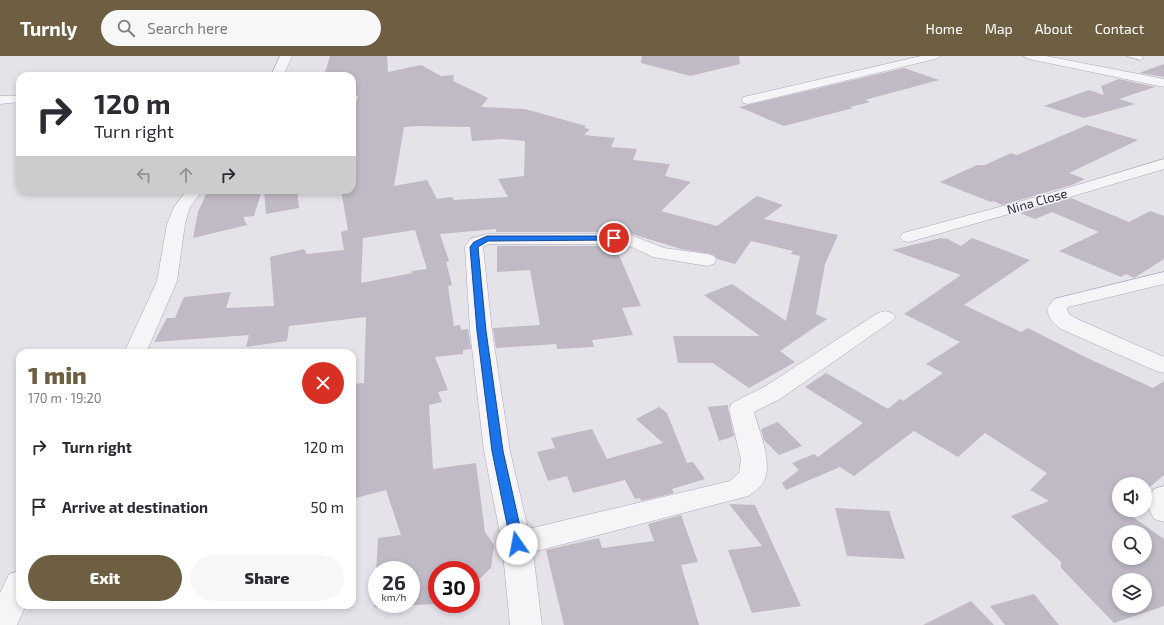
<!DOCTYPE html>
<meta charset="utf-8">
<style>
body{margin:0;font-family:"Exo 2",sans-serif;background:#f7f7f7;color:#2b2b33;height:100vh;display:flex;flex-direction:column;font-size:15px;white-space:nowrap}
*{box-sizing:border-box;margin:0}
p{font-size:13px;color:#7c7c81}
.icon{flex:none;width:22px;height:22px;fill:none;stroke:currentColor;stroke-width:2;stroke-linecap:round;stroke-linejoin:round}
.map{position:relative;flex:1;overflow:hidden}
.sheet{position:absolute;left:16px;top:293px;width:340px;height:260px;display:flex;flex-direction:column;background:#fff;border-radius:12px;box-shadow:0 2px 6px #0003}
.sheet>*{flex:none}
.hud{position:absolute;left:16px;top:16px;width:340px;height:122px;border-radius:12px;box-shadow:0 2px 6px #0003;background:#fff;color:#2b2b33;overflow:hidden}
.buttons{position:absolute;left:1112px;top:421px;display:grid;gap:8px}
.buttons a{display:grid;place-items:center;width:40px;height:40px;border-radius:50%;background:#fff;box-shadow:0 2px 6px #0003;font-size:20px}
.speed{position:absolute;left:368px;top:505px;display:flex;gap:8px;font-size:20px;font-weight:700;text-align:center}
.speed>*{display:grid;place-content:center;width:52px;height:52px;border-radius:50%;background:#fff;box-shadow:0 2px 6px #0003;line-height:1}
.speed small{font-size:10px;font-weight:400}
.speed .limit{border:6px solid #d22;background:#fff;color:#111}
.pin{position:absolute;display:grid;place-items:center;width:34px;height:34px;color:#fff;margin:-17px;border:2px solid #fff;border-radius:50%;box-shadow:0 1px 4px #0007}
.me{position:absolute;width:44px;margin:-22px;rotate:348deg;stroke-linejoin:round;filter:drop-shadow(0 0 3px #0008)}
.turn{display:flex;align-items:center;gap:14px;height:84px;padding:0 12px;font-size:18px}
.turn .icon{width:52px;height:52px;stroke-width:2.5}
.turn b{display:block;font-size:28px;line-height:34px}
.lanes{display:flex;align-items:center;height:38px;padding:0 12px;background:#0003;justify-content:center;gap:20px;direction:ltr}
.lanes .off{opacity:.35}
.round{display:grid;place-items:center;flex:none;width:42px;height:42px;border-radius:21px;background:#f7f7f7}
.head{display:flex;align-items:center;justify-content:space-between;height:68px;padding:0 12px}
h1{font-size:24px;font-weight:800;line-height:30px;color:#6e5f43}
.action{display:flex;gap:8px;margin-top:auto;padding:8px 12px}
.action a{flex:1;height:46px;border-radius:24px;background:#6e5f43;color:#fff;font-size:16px;font-weight:800;line-height:46px;text-align:center}
.action a+a{background:#f7f7f7;color:#2b2b33}
ul{padding:0;list-style:none}
li{display:flex;align-items:center;gap:12px;height:60px;padding:0 12px}
li div{flex:1}
li b{display:block;font-size:15px}
li em{font-style:normal}
header{display:flex;align-items:center;gap:24px;box-sizing:border-box;height:56px;padding:0 20px;background:#6e5f43;color:#fff}
header strong{font-size:19px}
nav{display:flex;gap:22px;margin-inline-start:auto;font-size:14px}
.search{width:280px;height:36px;background:#f7f7f7;display:flex;align-items:center;gap:10px;box-sizing:border-box;padding:0 14px;border-radius:22px;color:#7c7c81;font-size:15px}
.map>svg:first-child{display:block}
.building{fill:#bfbac5;fill-rule:evenodd}
.lines{fill:none;stroke-linecap:round;stroke-linejoin:round}
.service-casing{stroke:#ada8b3;stroke-width:1}
.minor-casing{stroke:#ada8b3;stroke-width:1}
.service{fill:#f6f4f7;fill-rule:evenodd}
.minor{fill:#f6f4f7;fill-rule:evenodd}
.route{fill:#1a73e8;stroke:#114b97}
.labels{text-anchor:middle;stroke-width:3;stroke-linejoin:round;paint-order:stroke}
.far-street-label{font-size:13px;fill:#352c3f;stroke:#f3f1f6}
</style>
<header>
<strong>Turnly</strong>
<div class="search"><svg class="icon" aria-label="search" viewBox="0 0 24 24"><circle cx="10" cy="10" r="6"/><path d="M15 15l6 6"/></svg>Search here</div>
<nav><a>Home</a><a>Map</a><a>About</a><a>Contact</a></nav>
</header>
<div class="map">
<svg width="1164" height="569" viewBox="0 0 1164 569">
<rect width="100%" height="100%" fill="#e5e2e9"/>
<path class="building" d="M330 0H387L388 16 421 9 441 20 454 19 453 25 488 42 481 51 525 53 586 70 584 72 590 73 584 79 615 82 611 91 637 93 633 104 670 108 665 120 691 126 661 155 717 170 757 140 783 149 764 163 838 179 825 208 816 258 827 263 780 295 795 306 749 332 713 307H678L673 280H760L704 239 732 228 786 265 800 200 791 198 793 195 751 185 735 208 717 203 714 199 707 197 681 193 629 177 607 172 609 176H496V173L440 178 449 205 446 206 452 229 448 230 454 270 460 269 461 274 468 273 471 293 463 294V298L435 301 448 334 438 336 442 346 429 349 433 413 476 407 485 476 494 489 491 512 471 531V514H437L438 548 374 551 378 482 401 479 386 434 352 443V328L364 327 366 261 289 270 287 285 246 291 249 279 154 286 167 262H175L184 241 231 236 226 252 274 250 270 201 304 193 307 198 344 194 341 176 348 174 341 134H352V61L358 40H352V20H324ZM417 70 470 71 472 85 503 83 525 85 524 120 498 123 508 141 454 144 452 141 437 143 427 124 394 130 404 71ZM415 174 427 213 412 215V217L361 227 363 182ZM377 514H411V548H377Z
M642 0H739L740 8 690 20 641 7Z
M1164 8V21L1139 17Z
M904 12 939 24 865 44 870 46 850 51 853 52 784 70 739 51Z
M1119 23 1155 31 1119 43 1135 48 1084 62 1044 50 1089 34 1104 39 1101 30Z
M1087 69 1138 84 1069 117 1085 123 1072 129 1002 149 994 145 991 146 940 126 977 109H985L1011 97 1017 99Z
M208 134H262L254 160 243 161 247 169 193 182 198 156Z
M264 134H297L299 152 266 158Z
M1071 142 1129 166 1150 155 1164 160V203L1134 222 1126 218 1121 221 1059 195 1099 176 1052 156 1035 163 1020 157Z
M941 182 948 183 961 190 972 182 1030 204 964 249 1021 276 1028 272 1083 300 1153 332 1164 325V419L1145 435V428H1119V454H1123L1164 483V550L1114 567 1061 512V506L1011 460 1049 445 1030 434 1047 417 985 377 958 401 914 375 854 420 840 411 786 434 782 427 799 414 792 407 814 398 818 401 863 367 805 331 826 317 888 353 900 343 903 345 943 317 926 308 960 286 904 258 961 219 892 194ZM1119 476H1145V502H1119ZM1119 524H1145V550H1119Z
M497 190H615L641 250 622 252 633 279 592 284 594 291 557 293 556 288 496 292 493 272 540 269 530 214 497 216Z
M728 349V353L734 380 719 385 708 351Z
M659 351 667 357 687 407 693 406 705 423 672 433 674 437 641 445 640 442 635 443 625 424 573 437 567 420 548 425 537 396 555 392 551 382 592 373 607 403 663 387 636 363Z
M778 366 802 390 779 399 764 384 761 373Z
M729 448 755 449 801 550 752 557 728 494 762 490Z
M835 452 889 455 905 503 847 500Z
M681 459 698 506 681 509 699 569H564L546 494 599 482 602 492 654 485 648 468Z
M1034 538 1059 569H1005L990 550Z
M971 545 994 569H923Z"/>
<g class="lines">
<defs>
<path id="service" d="M1127 0H1141L1144 2 1140 4Z"/>
<path id="minor" d="M280 0H292L283 20H271Z
M921 0H941L935 3 748 48 743 47 742 44 743 41 748 40Z
M1023 0H1046L1164 23V31L1029 3Z
M0 40H20V46L0 48Z
M1164 103V113L1063 143 909 186 903 185 900 181 903 177 1051 137Z
M187 134H203L190 151 185 168 177 225 146 297H124L157 225 167 168 174 151Z
M487 178H628L664 192 707 198 714 200 716 204 714 208 707 210 653 201 625 188H489L483 191 492 275 510 395 528 473 730 425 739 417 741 404 729 353 732 347 764 331 878 257 885 255 892 257 896 261 892 265 780 343 754 356C759 375 775 411 762 428 759 433 752 437 748 440L533 496 542 569H510L502 488 484 395 470 275 465 191 470 183Z
M1164 216V228L1068 251 1067 253 1069 258 1077 263 1164 301V317L1156 315 1061 273C1053 267 1049 263 1047 253L1054 243Z
M1164 430V466L1154 463 1146 447 1154 433Z
M20 515V549H26L17 569H0V537L9 518Z"/>
</defs>
<use href="#service" class="service-casing"/>
<use href="#minor" class="minor-casing"/>
<use href="#service" class="service"/>
<use href="#minor" class="minor"/>
</g>
<path class="route" d="M487 180H614L617 182 614 184 488 185 478 191 486 275 503 395 524 488 522 491 517 493 513 491 511 488 492 395 477 275 470 191 474 186Z"/>
<g class="labels">
<g class="far-street-label">
<text transform="translate(1037 145) rotate(-16)" y="5">Nina Close</text>
</g>
</g>
</svg>
<div class="buttons">
<a><svg class="icon" aria-label="sound" viewBox="0 0 24 24"><path d="M4 9h4l5-4v14l-5-4H4zM17 9q2 3 0 6"/></svg></a>
<a><svg class="icon" aria-label="search" viewBox="0 0 24 24"><circle cx="10" cy="10" r="6"/><path d="M15 15l6 6"/></svg></a>
<a><svg class="icon" aria-label="layers" viewBox="0 0 24 24"><path d="M12 4l9 5-9 5-9-5zM3 14l9 5 9-5"/></svg></a>
</div>
<div class="speed"><div>26<small>km/h</small></div><div class="limit">30</div></div>
<div class="pin" style="left:614px;top:182px;background:#d93025"><svg class="icon" aria-label="arrive" viewBox="0 0 24 24"><path d="M6 21V4h12l-3 4 3 4H6"/></svg></div>
<svg class="me" style="left:517px;top:488px" viewBox="-20 -20 40 40"><circle r="19" fill="#fff"/><path d="M0-13L10 11 0 6-10 11z" fill="#1a73e8"/></svg>
<div class="hud">
<div class="turn"><svg class="icon" aria-label="right" viewBox="0 0 24 24"><path d="M7 20v-9h11M14 6l5 5-5 5"/></svg><div><b>120 m</b>Turn right</div></div>
<div class="lanes"><svg class="icon off" aria-label="left" viewBox="0 0 24 24"><path d="M17 20v-9H6M10 6l-5 5 5 5"/></svg><svg class="icon off" aria-label="ahead" viewBox="0 0 24 24"><path d="M12 20V5M6 11l6-6 6 6"/></svg><svg class="icon" aria-label="right" viewBox="0 0 24 24"><path d="M7 20v-9h11M14 6l5 5-5 5"/></svg></div>
</div>
<section class="sheet">
<div class="head"><div><h1>1 min</h1><p>170 m · 19:20</p></div><a class="round" style="background:#d93025;color:#fff"><svg class="icon" aria-label="close" viewBox="0 0 24 24"><path d="M6 6l12 12M18 6L6 18"/></svg></a></div>
<ul>
<li><svg class="icon" aria-label="right" viewBox="0 0 24 24"><path d="M7 20v-9h11M14 6l5 5-5 5"/></svg><div><b>Turn right</b></div><em>120 m</em></li>
<li><svg class="icon" aria-label="arrive" viewBox="0 0 24 24"><path d="M6 21V4h12l-3 4 3 4H6"/></svg><div><b>Arrive at destination</b></div><em>50 m</em></li>
</ul>
<div class="action"><a>Exit</a><a>Share</a></div>
</section>
</div>
